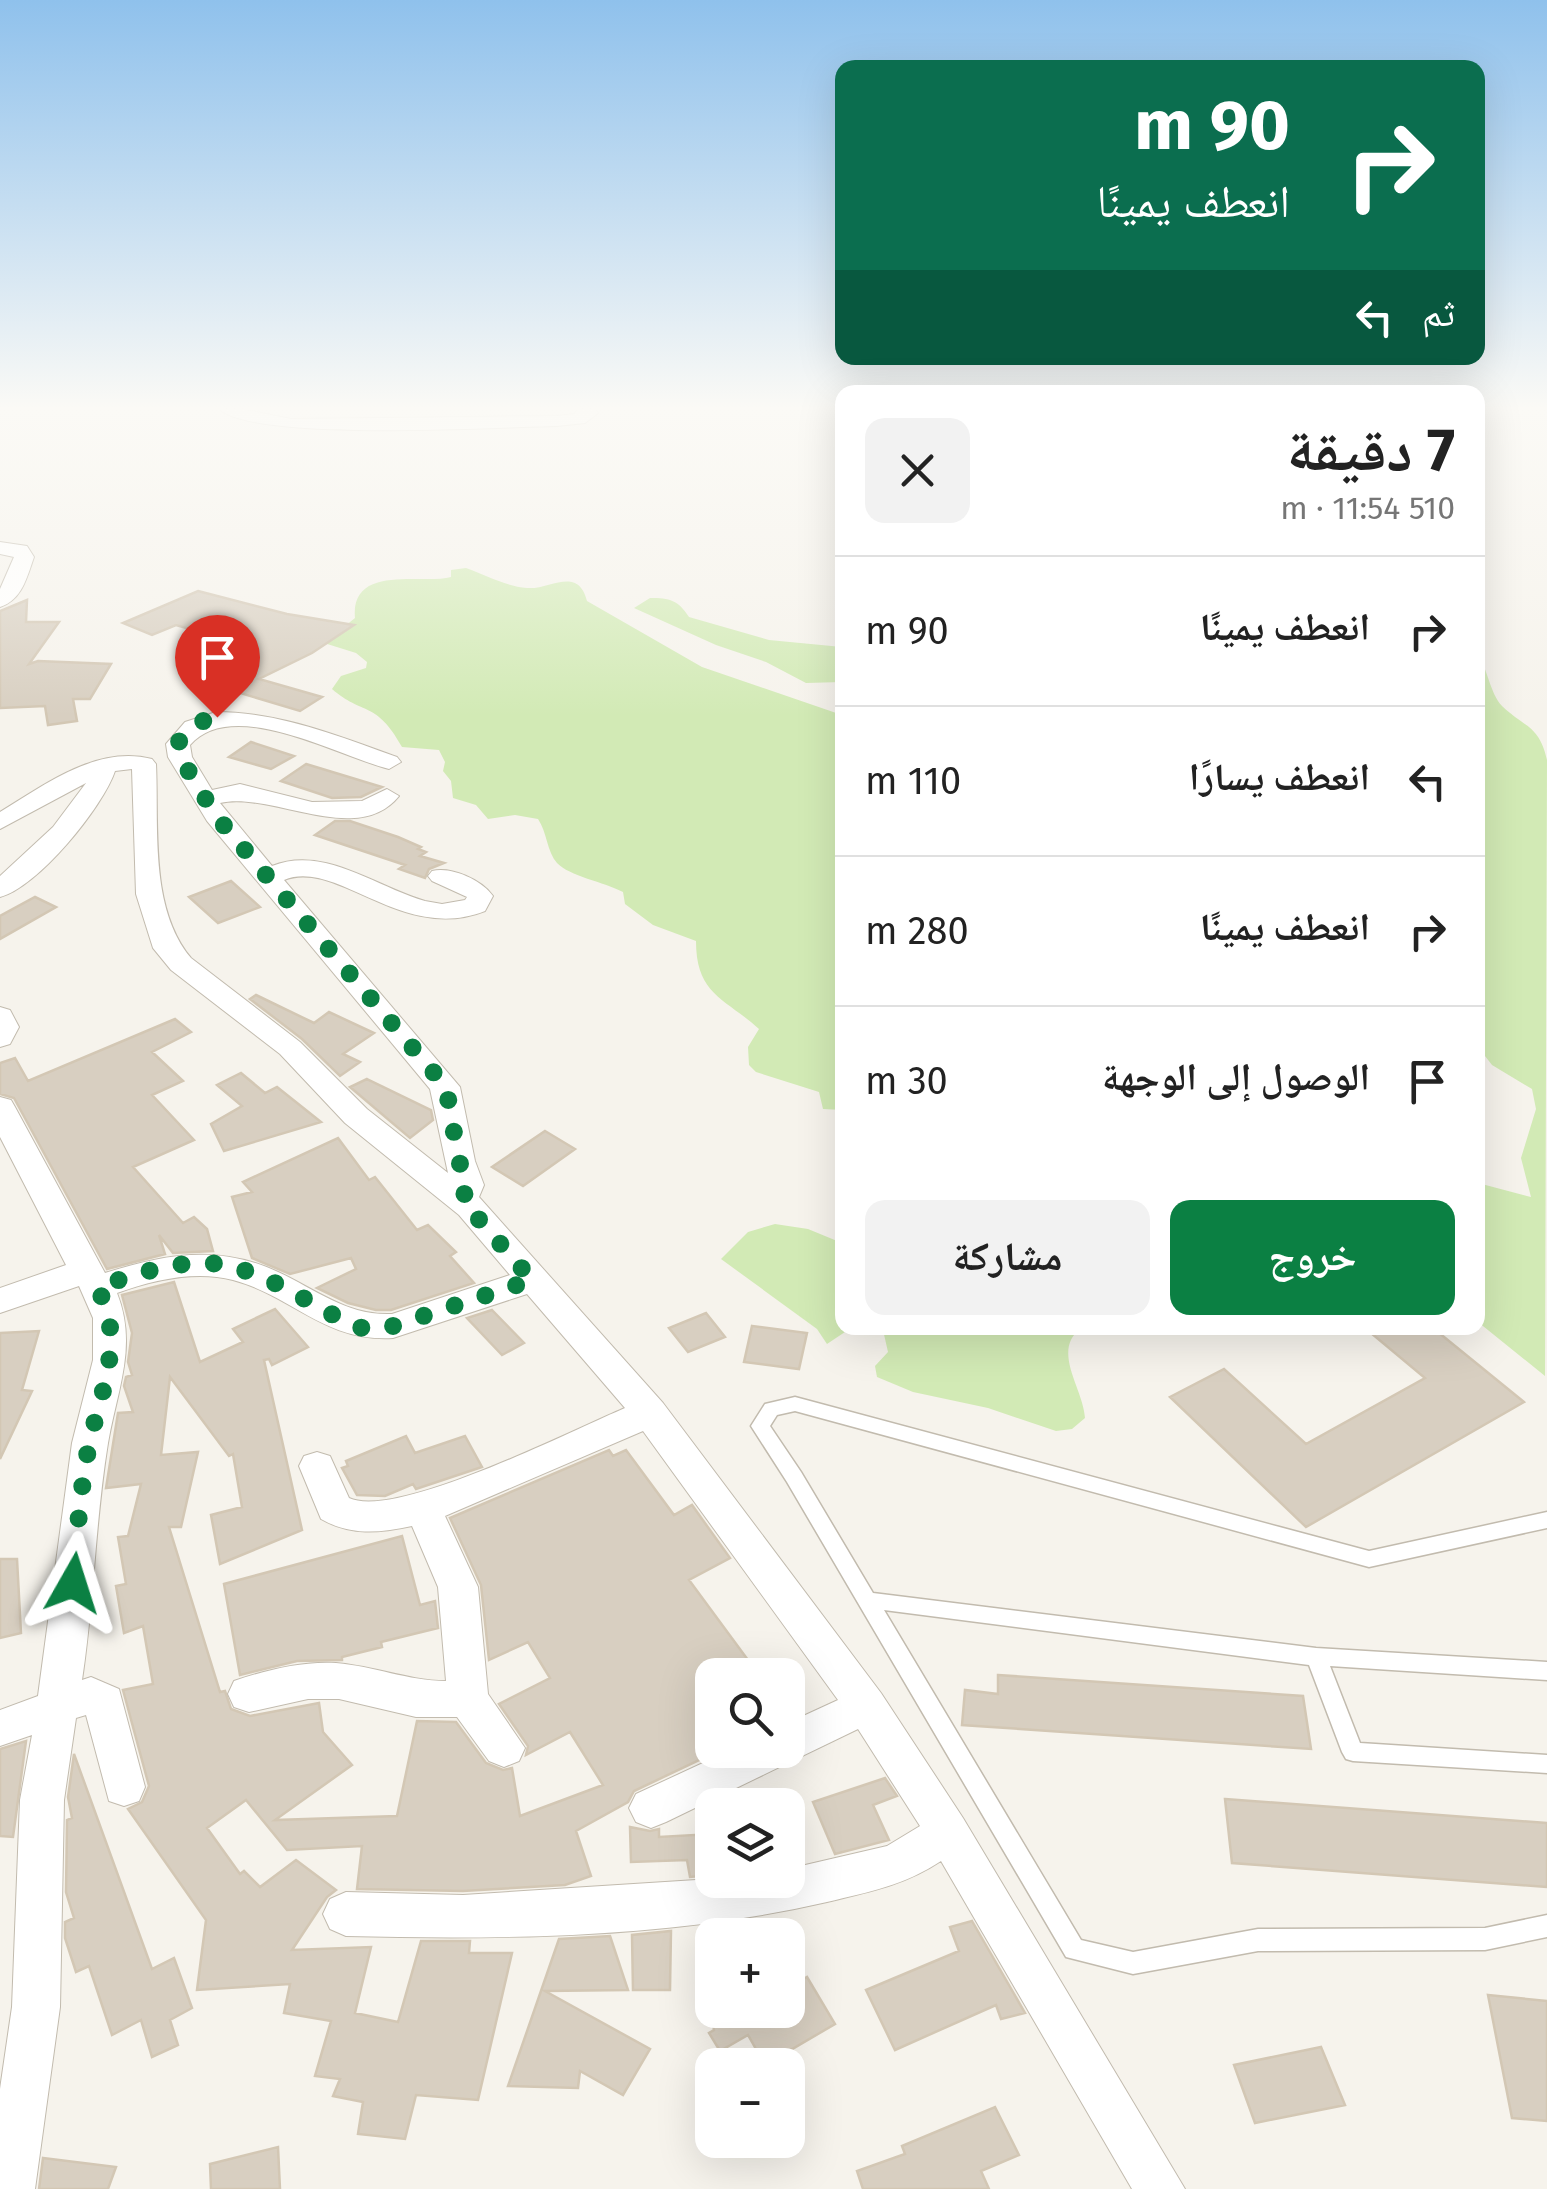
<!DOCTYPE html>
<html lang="ar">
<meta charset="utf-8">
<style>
body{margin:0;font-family:"Fira Sans","Noto Naskh Arabic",sans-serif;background:#f2f2f2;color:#222;direction:rtl;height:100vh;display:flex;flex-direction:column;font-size:38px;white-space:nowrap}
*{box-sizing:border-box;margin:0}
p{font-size:32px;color:#767676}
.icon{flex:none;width:55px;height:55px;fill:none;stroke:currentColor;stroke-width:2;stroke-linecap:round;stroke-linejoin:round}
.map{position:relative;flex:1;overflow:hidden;direction:ltr}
.panel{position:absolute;left:835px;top:385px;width:650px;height:950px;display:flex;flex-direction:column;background:#fff;border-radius:20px;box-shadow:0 10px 40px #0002;direction:rtl}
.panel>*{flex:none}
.guide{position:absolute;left:835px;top:60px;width:650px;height:305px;border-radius:20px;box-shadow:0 10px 40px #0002;direction:rtl;background:#0b6e4f;color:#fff;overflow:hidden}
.fabs{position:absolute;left:695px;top:1658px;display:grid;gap:20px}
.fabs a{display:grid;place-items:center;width:110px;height:110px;border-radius:20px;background:#fff;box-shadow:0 10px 40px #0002;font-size:50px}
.pin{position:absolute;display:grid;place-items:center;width:85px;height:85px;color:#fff;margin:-102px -42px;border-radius:50% 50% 50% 0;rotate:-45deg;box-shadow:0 0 10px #0007}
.pin .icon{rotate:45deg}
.me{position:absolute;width:110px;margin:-55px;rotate:6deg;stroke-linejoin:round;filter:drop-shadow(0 0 8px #0008)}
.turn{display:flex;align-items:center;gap:35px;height:210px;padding:0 30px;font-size:45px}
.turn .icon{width:130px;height:130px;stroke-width:2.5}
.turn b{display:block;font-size:70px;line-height:85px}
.then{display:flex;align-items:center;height:95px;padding:0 30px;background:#0003;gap:20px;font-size:38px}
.round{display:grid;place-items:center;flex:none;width:105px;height:105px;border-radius:20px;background:#f2f2f2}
.head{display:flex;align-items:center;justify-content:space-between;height:170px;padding:0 30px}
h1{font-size:60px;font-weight:700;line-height:75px}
.primary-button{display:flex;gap:20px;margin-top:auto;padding:20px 30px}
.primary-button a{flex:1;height:115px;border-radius:20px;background:#0b8043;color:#fff;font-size:40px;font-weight:700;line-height:115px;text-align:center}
.primary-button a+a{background:#f2f2f2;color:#222}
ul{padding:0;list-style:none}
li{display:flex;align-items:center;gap:30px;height:150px;padding:0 30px;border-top:2px solid #e0e0e0}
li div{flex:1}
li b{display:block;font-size:38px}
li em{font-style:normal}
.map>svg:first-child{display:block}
.green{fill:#d2eab5}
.building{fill:#d8cfc1;stroke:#d3c7b4;stroke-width:2.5}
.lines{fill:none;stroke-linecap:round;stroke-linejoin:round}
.service-casing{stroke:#c2bbae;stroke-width:3}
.minor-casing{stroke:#c2bbae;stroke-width:2}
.service{fill:#fff;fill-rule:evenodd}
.minor{fill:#fff;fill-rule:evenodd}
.route{stroke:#0b8043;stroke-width:18;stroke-dasharray:0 32.4}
</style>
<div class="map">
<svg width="1547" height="2189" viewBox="0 0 1547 2189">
<rect width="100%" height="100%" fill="#f6f3ec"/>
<path class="green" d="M466 568C486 575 505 586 527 588 550 590 578 565 587 601L702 667 842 715V1110L823 1109 819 1092 756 1072 749 1065 748 1047 759 1029C725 998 696 995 696 941L653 925 625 904 623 892C604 882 569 876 557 863 547 852 547 832 538 819L515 815 488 819 476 805 453 798 451 781 443 771 445 762 439 750 402 747C376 700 363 716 332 689L341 676 366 668 367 662 356 653 324 643 355 618C350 563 424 585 451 577V570Z
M650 598C670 598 678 600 689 617L769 640 842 647V682L806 683 766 662 716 645 634 608Z
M1478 655C1488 670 1490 693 1502 706 1525 728 1539 725 1547 760L1545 1376 1478 1322V1183L1531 1197 1521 1158 1536 1109 1532 1089 1492 1065 1478 1047Z
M775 1224 808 1229 842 1243V1328H1081C1051 1351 1083 1387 1085 1418L1072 1429 1056 1431 988 1408 913 1392 877 1377 875 1366 888 1352 883 1330 851 1328 827 1344 817 1329 721 1259 748 1232Z"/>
<path class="building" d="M198 591 287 614 354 625 312 653 259 679 322 697 300 711 224 688 191 665 194 659 205 662 249 646 176 625 152 635 123 623Z
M27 600 26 622H59L29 664 38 661 111 664 90 699H73L77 721 48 725 45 706 0 708V611Z
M251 742 294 756 271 769 229 757Z
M306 764 382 787 361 797 332 798 281 781Z
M335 821H350L398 837 421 847 418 849 426 852 420 856 444 863 429 869 425 878 399 869 405 865 315 835Z
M231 881 260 907 218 923 189 897Z
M35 897 56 907 0 939V916Z
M256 995 314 1023 329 1012 374 1033 343 1054 360 1062 340 1076 302 1039 250 999Z
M175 1019 191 1032 152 1052 183 1081 152 1095 194 1140 133 1167 183 1223 194 1217 207 1229 213 1251 173 1253 159 1235 165 1254 107 1269 14 1098 0 1094V1063L15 1058 28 1081Z
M241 1073 265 1093 277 1087 321 1122 224 1151 211 1124 242 1106 217 1085Z
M367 1079 431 1110 433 1120 410 1138 350 1087Z
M545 1131 575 1149 523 1186 492 1167Z
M338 1138 369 1180 375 1177 417 1230 428 1225 456 1252 450 1256 474 1283 391 1310H376L348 1303 317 1288 356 1269 351 1258 290 1274 252 1258 232 1197 252 1192 243 1182Z
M174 1282 200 1362 243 1342 233 1329 275 1309 308 1347 272 1365 269 1359 264 1360 302 1530 220 1564 211 1515 242 1507 233 1454 229 1456 170 1377 161 1455 198 1452 181 1527H169L220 1692 225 1691 231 1709 250 1716 319 1703 323 1732 352 1765 275 1820 397 1816 417 1721 456 1722 486 1763 503 1770 512 1768 520 1816 603 1785 570 1732 526 1755 528 1746 499 1704 550 1678 528 1642 489 1660 481 1585 450 1518 609 1450 613 1456 626 1450 674 1515 692 1505 730 1558 689 1580 759 1675H712V1754L634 1791 628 1802 576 1831 591 1876 565 1885 463 1891 357 1889 362 1846 287 1850 246 1800 207 1828 240 1874 244 1871 260 1887 296 1860 336 1890 327 1897 292 1950 371 1947 355 2013 398 2022 421 1941H470L469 1953H512L478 2100 416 2095 405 2139 358 2134 363 2102 333 2096 340 2079 315 2076 331 2021 284 2013 290 1984 197 1990 206 1920 128 1809 142 1802 149 1786 123 1690 153 1684 143 1626 124 1633 116 1586 126 1584 118 1537 128 1536 141 1484 106 1488 118 1413 133 1412 124 1386 126 1377 132 1375 128 1362 132 1333 122 1295Z
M492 1310 524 1343 502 1355 467 1318Z
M706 1313 725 1337 688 1352 669 1328Z
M752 1326 807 1333 799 1369 744 1362Z
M1365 1328H1433L1524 1402 1306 1527 1170 1397 1224 1369 1306 1444 1425 1378Z
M39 1331 22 1390 32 1391 0 1459V1333Z
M406 1436 415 1453 465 1436 482 1467 416 1489 413 1484 385 1496 357 1495 342 1468 348 1466 346 1461Z
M402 1536 420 1605 435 1601 438 1628 381 1642 382 1647 342 1657V1660L297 1661 240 1675 224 1584Z
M0 1559H17L21 1633 0 1638Z
M998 1675 1303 1696 1311 1749 962 1725 965 1690 998 1694Z
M26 1741 13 1837 0 1836V1749Z
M74 1754 152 1969 174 1958 192 2008 170 2020 178 2045 152 2057 141 2020 112 2035 89 1966 76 1972 65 1938V1922L74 1918 66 1892 67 1820 72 1818 68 1797Z
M885 1778 897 1796 873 1805 889 1840 835 1854 813 1802Z
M1225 1799 1547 1823V1887L1232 1863Z
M630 1827 650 1831 659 1829V1837L712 1834V1875L690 1877 687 1860 631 1862Z
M972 1921 1025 2013 1001 2019 996 2005 895 2050 866 1990 959 1951 950 1927Z
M671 1931 670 1990H633L632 1935Z
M610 1936 628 1990 545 1991 650 2049 623 2095 580 2071 578 2088 508 2086 559 1939Z
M807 1977 835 2024 765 2065 748 2035 720 2051 709 2033 714 2030 711 2010H788V1988Z
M1488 1995 1547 2001V2121L1512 2118Z
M1321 2047 1345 2105 1255 2123 1234 2065Z
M995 2107 1019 2155 981 2171 989 2189H863L857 2171 905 2154 902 2146Z
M278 2147 280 2189H211L210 2164Z
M43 2158 116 2167 108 2189H39Z"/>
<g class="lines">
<defs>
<path id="service" d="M795 1397 1369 1551 1547 1512V1528L1369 1567 795 1411 777 1415 770 1426 801 1472 873 1593 1316 1648 1547 1662V1680L1330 1666 1360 1743 1547 1755V1773L1353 1761 1346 1759 1342 1752 1309 1665 884 1610 1081 1940 1133 1952 1258 1929 1485 1928 1547 1915V1937L1485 1950 1258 1951 1133 1974 1066 1957 787 1482 751 1426 765 1404Z"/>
<path id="minor" d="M219 409H242L291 419 557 416 575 414 577 409H595L598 413 585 423 557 426C495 427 257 442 219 409Z
M0 542 27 546 34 557C27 577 22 600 0 607V589L14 557 0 554Z
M216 712C280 712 338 736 397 757L401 762 389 769C337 756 233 696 190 745L192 757 212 790 240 784 312 802 362 801 387 789 399 796C357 848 272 791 220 803L272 866C324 845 376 887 425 901L442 904 465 900 467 897 432 881 428 876 432 871C451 866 482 880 493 896L485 911C402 944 337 858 284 880L460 1087 475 1161 484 1185 479 1197 663 1403 881 1693 963 1818 1185 2189H1132L941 1861C905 1885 869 1892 827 1902 671 1938 506 1940 346 1936L330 1929 323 1914 330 1899 346 1892 463 1895 712 1879 788 1880V1869L887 1846 920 1826 858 1729 666 1822 651 1828 636 1822 629 1808 636 1794 731 1750H788V1723L838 1700 643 1431 445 1516 478 1587 488 1694 525 1748 519 1761 504 1767 489 1761 457 1717H416L339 1699H308L249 1712 234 1707 228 1694 234 1681C266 1670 303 1661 336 1663 374 1666 408 1681 446 1681L438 1587 412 1526C379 1533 351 1536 321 1519L299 1466 304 1456 317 1452 330 1456 349 1498C396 1520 573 1430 625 1408L527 1294 393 1338C324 1342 293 1296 233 1280 195 1270 153 1280 117 1293 138 1346 117 1390 108 1443 95 1522 94 1602 82 1680L91 1677 119 1689 145 1787 139 1801 124 1806 109 1801 86 1715 76 1718 64 1800 60 2007 35 2189H0V2089L12 2007 20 1800 32 1735 0 1746V1710L38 1696 72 1443 93 1360V1318L79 1286 0 1313V1288L66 1265 0 1137V1097L11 1100 15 1107 105 1273C164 1254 219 1244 278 1272 317 1290 347 1316 392 1314L510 1275 459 1215 345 1123 280 1054 171 970 153 948 136 894 132 769 115 771C103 807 37 888 0 897V876L53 827 86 783 0 829V812C46 784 97 745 152 759L156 764C159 826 149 908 191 958L300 1042 367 1109 448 1173 430 1089 207 821 168 757 166 744 185 722Z
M0 1007 10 1010 19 1027 10 1044 0 1047Z"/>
</defs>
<use href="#service" class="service-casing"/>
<use href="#minor" class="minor-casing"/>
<use href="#service" class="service"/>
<use href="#minor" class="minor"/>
</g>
<linearGradient id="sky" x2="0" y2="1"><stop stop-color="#8fc1ec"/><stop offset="0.57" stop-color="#fbfaf6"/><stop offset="1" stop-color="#fbfaf6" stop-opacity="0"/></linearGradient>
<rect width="1547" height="716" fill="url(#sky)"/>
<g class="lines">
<path class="route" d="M73 1583C77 1537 80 1490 89 1445 100 1393 127 1338 97 1288 133 1274 180 1259 219 1264 265 1271 312 1305 354 1326L372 1330 393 1326 532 1280 462 1200 468 1185 459 1161 446 1087 216 816 180 757 178 744C185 727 200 721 217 717"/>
</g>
</svg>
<div class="fabs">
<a><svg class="icon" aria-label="search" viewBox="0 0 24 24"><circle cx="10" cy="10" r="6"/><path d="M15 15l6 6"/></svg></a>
<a><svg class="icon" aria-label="layers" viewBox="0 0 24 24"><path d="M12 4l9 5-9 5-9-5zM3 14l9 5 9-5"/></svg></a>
<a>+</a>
<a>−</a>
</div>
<div class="pin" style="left:217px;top:717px;background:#d93025"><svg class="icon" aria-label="arrive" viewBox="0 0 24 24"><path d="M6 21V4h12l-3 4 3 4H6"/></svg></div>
<svg class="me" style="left:73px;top:1583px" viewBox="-20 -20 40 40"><path d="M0-17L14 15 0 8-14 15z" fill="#0b8043" stroke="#fff" stroke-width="4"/></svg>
<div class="guide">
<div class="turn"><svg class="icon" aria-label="right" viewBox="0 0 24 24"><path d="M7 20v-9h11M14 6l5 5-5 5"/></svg><div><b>90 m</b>انعطف يمينًا</div></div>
<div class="then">ثم<svg class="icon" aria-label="left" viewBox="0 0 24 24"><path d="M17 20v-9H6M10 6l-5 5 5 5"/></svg></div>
</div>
<section class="panel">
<div class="head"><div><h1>7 دقيقة</h1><p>510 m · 11:54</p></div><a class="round"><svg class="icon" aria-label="close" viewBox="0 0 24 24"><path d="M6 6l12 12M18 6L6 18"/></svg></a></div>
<ul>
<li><svg class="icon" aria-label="right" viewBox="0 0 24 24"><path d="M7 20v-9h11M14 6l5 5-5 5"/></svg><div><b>انعطف يمينًا</b></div><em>90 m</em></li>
<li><svg class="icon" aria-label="left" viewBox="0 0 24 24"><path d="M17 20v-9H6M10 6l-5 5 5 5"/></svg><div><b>انعطف يسارًا</b></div><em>110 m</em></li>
<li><svg class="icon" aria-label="right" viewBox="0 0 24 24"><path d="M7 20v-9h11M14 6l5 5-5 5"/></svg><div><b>انعطف يمينًا</b></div><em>280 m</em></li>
<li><svg class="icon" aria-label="arrive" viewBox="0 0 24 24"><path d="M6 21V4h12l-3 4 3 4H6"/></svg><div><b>الوصول إلى الوجهة</b></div><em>30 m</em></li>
</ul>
<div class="primary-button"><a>خروج</a><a>مشاركة</a></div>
</section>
</div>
